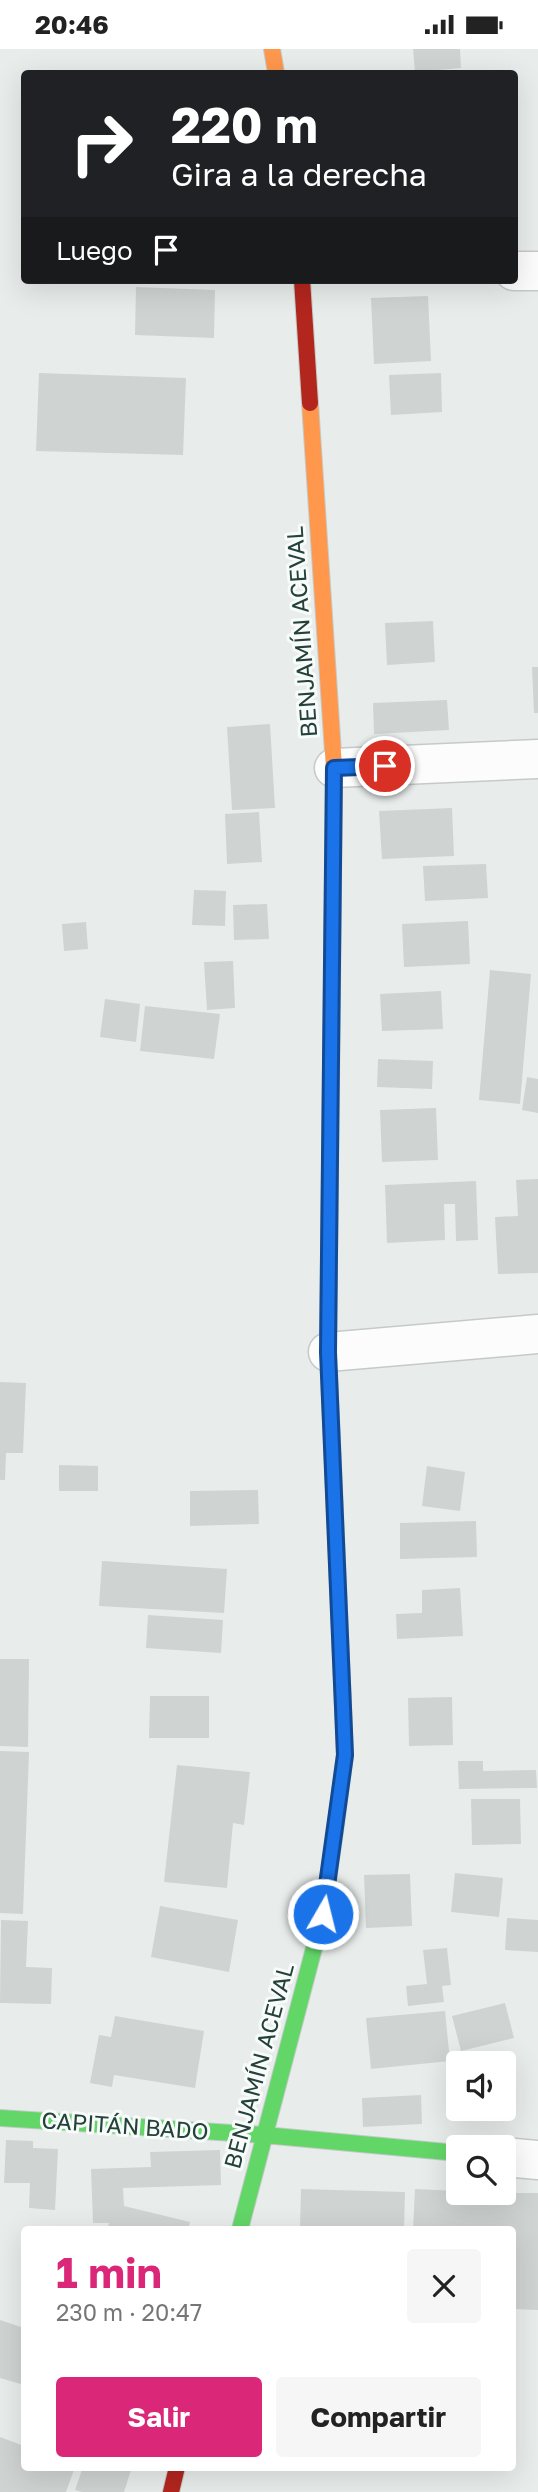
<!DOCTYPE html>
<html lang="es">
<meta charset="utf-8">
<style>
body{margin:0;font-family:"Golos Text",sans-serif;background:#f6f6f6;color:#222;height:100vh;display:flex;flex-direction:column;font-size:26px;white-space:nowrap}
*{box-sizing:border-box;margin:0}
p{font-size:23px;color:#767676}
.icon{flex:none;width:38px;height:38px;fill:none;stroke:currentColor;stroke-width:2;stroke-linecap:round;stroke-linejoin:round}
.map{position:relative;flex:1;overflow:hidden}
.sheet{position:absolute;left:21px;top:2177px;width:495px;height:245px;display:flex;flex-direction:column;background:#fff;border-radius:7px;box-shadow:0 7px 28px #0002}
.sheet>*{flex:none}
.guide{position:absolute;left:21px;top:21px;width:497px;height:214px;border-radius:7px;box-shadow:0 7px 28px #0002;background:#202124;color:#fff;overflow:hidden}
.tools{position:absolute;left:446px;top:2002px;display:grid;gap:14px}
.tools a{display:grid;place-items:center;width:70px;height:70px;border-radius:7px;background:#fff;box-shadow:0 7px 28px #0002;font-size:35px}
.pin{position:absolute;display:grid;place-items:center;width:60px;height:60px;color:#fff;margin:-30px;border:4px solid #fff;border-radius:50%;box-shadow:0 2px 7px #0007}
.me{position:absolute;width:77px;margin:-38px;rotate:8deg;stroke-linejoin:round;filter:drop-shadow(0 0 5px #0008)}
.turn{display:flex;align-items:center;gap:24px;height:147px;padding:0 35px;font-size:32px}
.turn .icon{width:91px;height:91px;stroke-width:2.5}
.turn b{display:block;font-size:49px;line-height:60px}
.then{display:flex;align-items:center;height:66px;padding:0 35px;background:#0003;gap:14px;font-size:26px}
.round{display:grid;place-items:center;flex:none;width:74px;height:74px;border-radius:7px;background:#f6f6f6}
.summary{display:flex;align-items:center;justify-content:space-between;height:119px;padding:0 35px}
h1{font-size:42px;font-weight:700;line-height:52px;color:#db2777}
.action{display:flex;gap:14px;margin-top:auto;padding:14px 35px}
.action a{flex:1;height:80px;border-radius:7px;background:#db2777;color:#fff;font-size:28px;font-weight:700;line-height:80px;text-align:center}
.action a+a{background:#f6f6f6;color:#222}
.status{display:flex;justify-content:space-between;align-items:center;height:49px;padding:0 35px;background:#fff;direction:ltr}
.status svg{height:19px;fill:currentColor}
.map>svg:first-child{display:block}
.building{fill:#cfd4d2}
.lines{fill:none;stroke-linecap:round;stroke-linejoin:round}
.street-casing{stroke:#c5cac8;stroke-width:41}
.fast-casing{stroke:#c3cbc8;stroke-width:18}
.slow-casing{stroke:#c3cbc8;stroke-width:18}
.jam-casing{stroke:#c3cbc8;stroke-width:18}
.street{stroke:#fcfcfc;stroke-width:38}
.fast{stroke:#63d668;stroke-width:16}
.slow{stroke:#ff974d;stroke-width:16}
.jam{stroke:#b3261e;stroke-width:16}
.route-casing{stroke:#114b97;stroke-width:18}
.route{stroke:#1a73e8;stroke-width:12}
.labels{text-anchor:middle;stroke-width:6;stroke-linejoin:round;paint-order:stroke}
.street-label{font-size:23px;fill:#24423a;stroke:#f7fbf9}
</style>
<div class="status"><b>20:46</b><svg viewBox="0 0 49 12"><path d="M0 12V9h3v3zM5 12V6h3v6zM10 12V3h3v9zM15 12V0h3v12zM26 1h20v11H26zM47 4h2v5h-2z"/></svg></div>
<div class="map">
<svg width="538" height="2443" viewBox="0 0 538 2443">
<rect width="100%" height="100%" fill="#e8edeb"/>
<path class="building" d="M413 0H460L461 19 415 23Z
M136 238 215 241 214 289 135 286Z
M428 247 431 312 374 315 371 249Z
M39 324 186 329 183 406 36 402Z
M441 324 442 363 391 366 389 326Z
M433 572 435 613 387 616 385 574Z
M532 618H538V664H534Z
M447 651 449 681 374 685 373 654Z
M270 675 275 759 232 761 227 678Z
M452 759 454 807 382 810 379 762Z
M259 763 262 813 227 815 225 765Z
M486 815 488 849 425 852 423 817Z
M194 841 226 842 225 877 192 876Z
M267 855 269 890 234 891 233 856Z
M468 872 470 915 404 918 402 875Z
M86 873 88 900 64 902 62 875Z
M233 912 235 959 207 961 204 913Z
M490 921 531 925 520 1055 479 1051Z
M441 942 443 980 382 982 380 945Z
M105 950 140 955 136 993 100 988Z
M145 957 220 965 214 1010 140 1002Z
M378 1010 433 1012 432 1040 377 1038Z
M527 1028 538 1030V1064L522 1061Z
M436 1059 438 1111 382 1113 380 1061Z
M538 1130V1224L498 1225 495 1168 518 1167 516 1131Z
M476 1132 478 1191 456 1192 455 1155H444L445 1191 387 1194 385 1136Z
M0 1333 26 1334 23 1404H6L5 1431H0Z
M59 1416 98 1417V1442H59Z
M427 1417 465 1423 460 1462 422 1457Z
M258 1441 259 1475 190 1477V1442Z
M476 1472 477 1508 400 1510V1474Z
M102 1512 227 1520 224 1564 99 1557Z
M460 1539 463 1587 397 1590 396 1565 422 1564V1541Z
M148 1566 223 1571 221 1604 146 1599Z
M0 1610H29L28 1698 0 1697Z
M150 1647H209V1689H149Z
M452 1648 453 1696 409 1697 408 1649Z
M0 1702 29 1703 23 1865 0 1864Z
M458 1712H483V1722L536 1721 537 1739 459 1740Z
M177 1716 250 1723 244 1776 233 1774 227 1839 164 1833Z
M471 1750H520L521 1795 472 1796Z
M455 1824 503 1829 499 1868 451 1863Z
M410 1825 412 1877 366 1879 364 1826Z
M160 1857 238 1871 229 1923 151 1908Z
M507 1869 538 1871V1903L505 1901Z
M1 1871 28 1872 26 1918 52 1919 51 1955 0 1954Z
M447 1899 451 1936 442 1937 444 1953 408 1957 406 1937 427 1935 423 1901Z
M505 1954 514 1989 461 2002 452 1967Z
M445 1962 450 2012 371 2020 366 1969Z
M115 1967 204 1982 195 2039 114 2026 112 2038 90 2034 99 1986 111 1988Z
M504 2018 514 2019 509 2059H504Z
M421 2046 422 2075 363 2078 362 2049Z
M6 2091 33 2092V2099L58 2100 55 2161 29 2159 30 2134H4Z
M220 2101 221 2136 123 2139 124 2157 190 2173 188 2180H107L109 2174H93L91 2120 151 2118 150 2103Z
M301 2140 405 2143 404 2180H300Z
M415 2140 458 2142V2144H538V2261L513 2260V2180H413Z
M0 2271 24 2279V2336L0 2329Z
M0 2388 24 2397V2418H75L66 2443H0Z
M83 2418H132L124 2443H82L75 2441Z"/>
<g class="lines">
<defs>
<path id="street" d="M514 222H538
M334 719 538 710
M328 1303 538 1285
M504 2108 538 2111"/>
<path id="fast" d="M332 940 328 1303 334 1439
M0 2069 264 2086 458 2104
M240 2180 323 1865 335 1782"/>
<path id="slow" d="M272 0 276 24
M310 354 334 719 332 940
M334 1439 345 1706 335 1782"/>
<path id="jam" d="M302 231 310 354
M171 2443 177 2418"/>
</defs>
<use href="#street" class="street-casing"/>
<use href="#fast" class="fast-casing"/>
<use href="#slow" class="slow-casing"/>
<use href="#jam" class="jam-casing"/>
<use href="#street" class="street"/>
<use href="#fast" class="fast"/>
<use href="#slow" class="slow"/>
<use href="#jam" class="jam"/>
</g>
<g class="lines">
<defs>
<path id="route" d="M323 1865 345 1706 328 1303 334 719 385 717"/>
</defs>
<use href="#route" class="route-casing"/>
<use href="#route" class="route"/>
</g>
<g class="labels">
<g class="street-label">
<text transform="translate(302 583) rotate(-94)" y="8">BENJAMÍN ACEVAL</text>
<text transform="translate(259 2017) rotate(-75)" y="8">BENJAMÍN ACEVAL</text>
<text transform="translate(125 2077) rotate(4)" y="8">CAPITÁN BADO</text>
</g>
</g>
</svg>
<div class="tools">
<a><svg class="icon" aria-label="sound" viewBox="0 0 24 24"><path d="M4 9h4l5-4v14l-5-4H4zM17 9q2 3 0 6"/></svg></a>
<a><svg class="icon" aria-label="search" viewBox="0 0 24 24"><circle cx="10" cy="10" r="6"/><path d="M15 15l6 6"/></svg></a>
</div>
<div class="pin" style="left:385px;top:717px;background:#d93025"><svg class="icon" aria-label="arrive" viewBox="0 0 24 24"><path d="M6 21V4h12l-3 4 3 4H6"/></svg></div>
<svg class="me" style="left:323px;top:1865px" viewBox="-20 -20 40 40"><circle r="17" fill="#1a73e8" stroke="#fff" stroke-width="3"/><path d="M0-11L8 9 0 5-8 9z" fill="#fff"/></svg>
<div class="guide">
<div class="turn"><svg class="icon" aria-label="right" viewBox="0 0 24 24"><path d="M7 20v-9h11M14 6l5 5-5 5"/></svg><div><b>220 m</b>Gira a la derecha</div></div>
<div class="then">Luego<svg class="icon" aria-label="arrive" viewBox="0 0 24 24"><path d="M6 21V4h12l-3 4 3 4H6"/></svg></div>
</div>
<section class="sheet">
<div class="summary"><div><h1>1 min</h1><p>230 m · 20:47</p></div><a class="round"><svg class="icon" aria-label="close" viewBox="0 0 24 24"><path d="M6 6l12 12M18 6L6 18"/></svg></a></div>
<div class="action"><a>Salir</a><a>Compartir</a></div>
</section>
</div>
